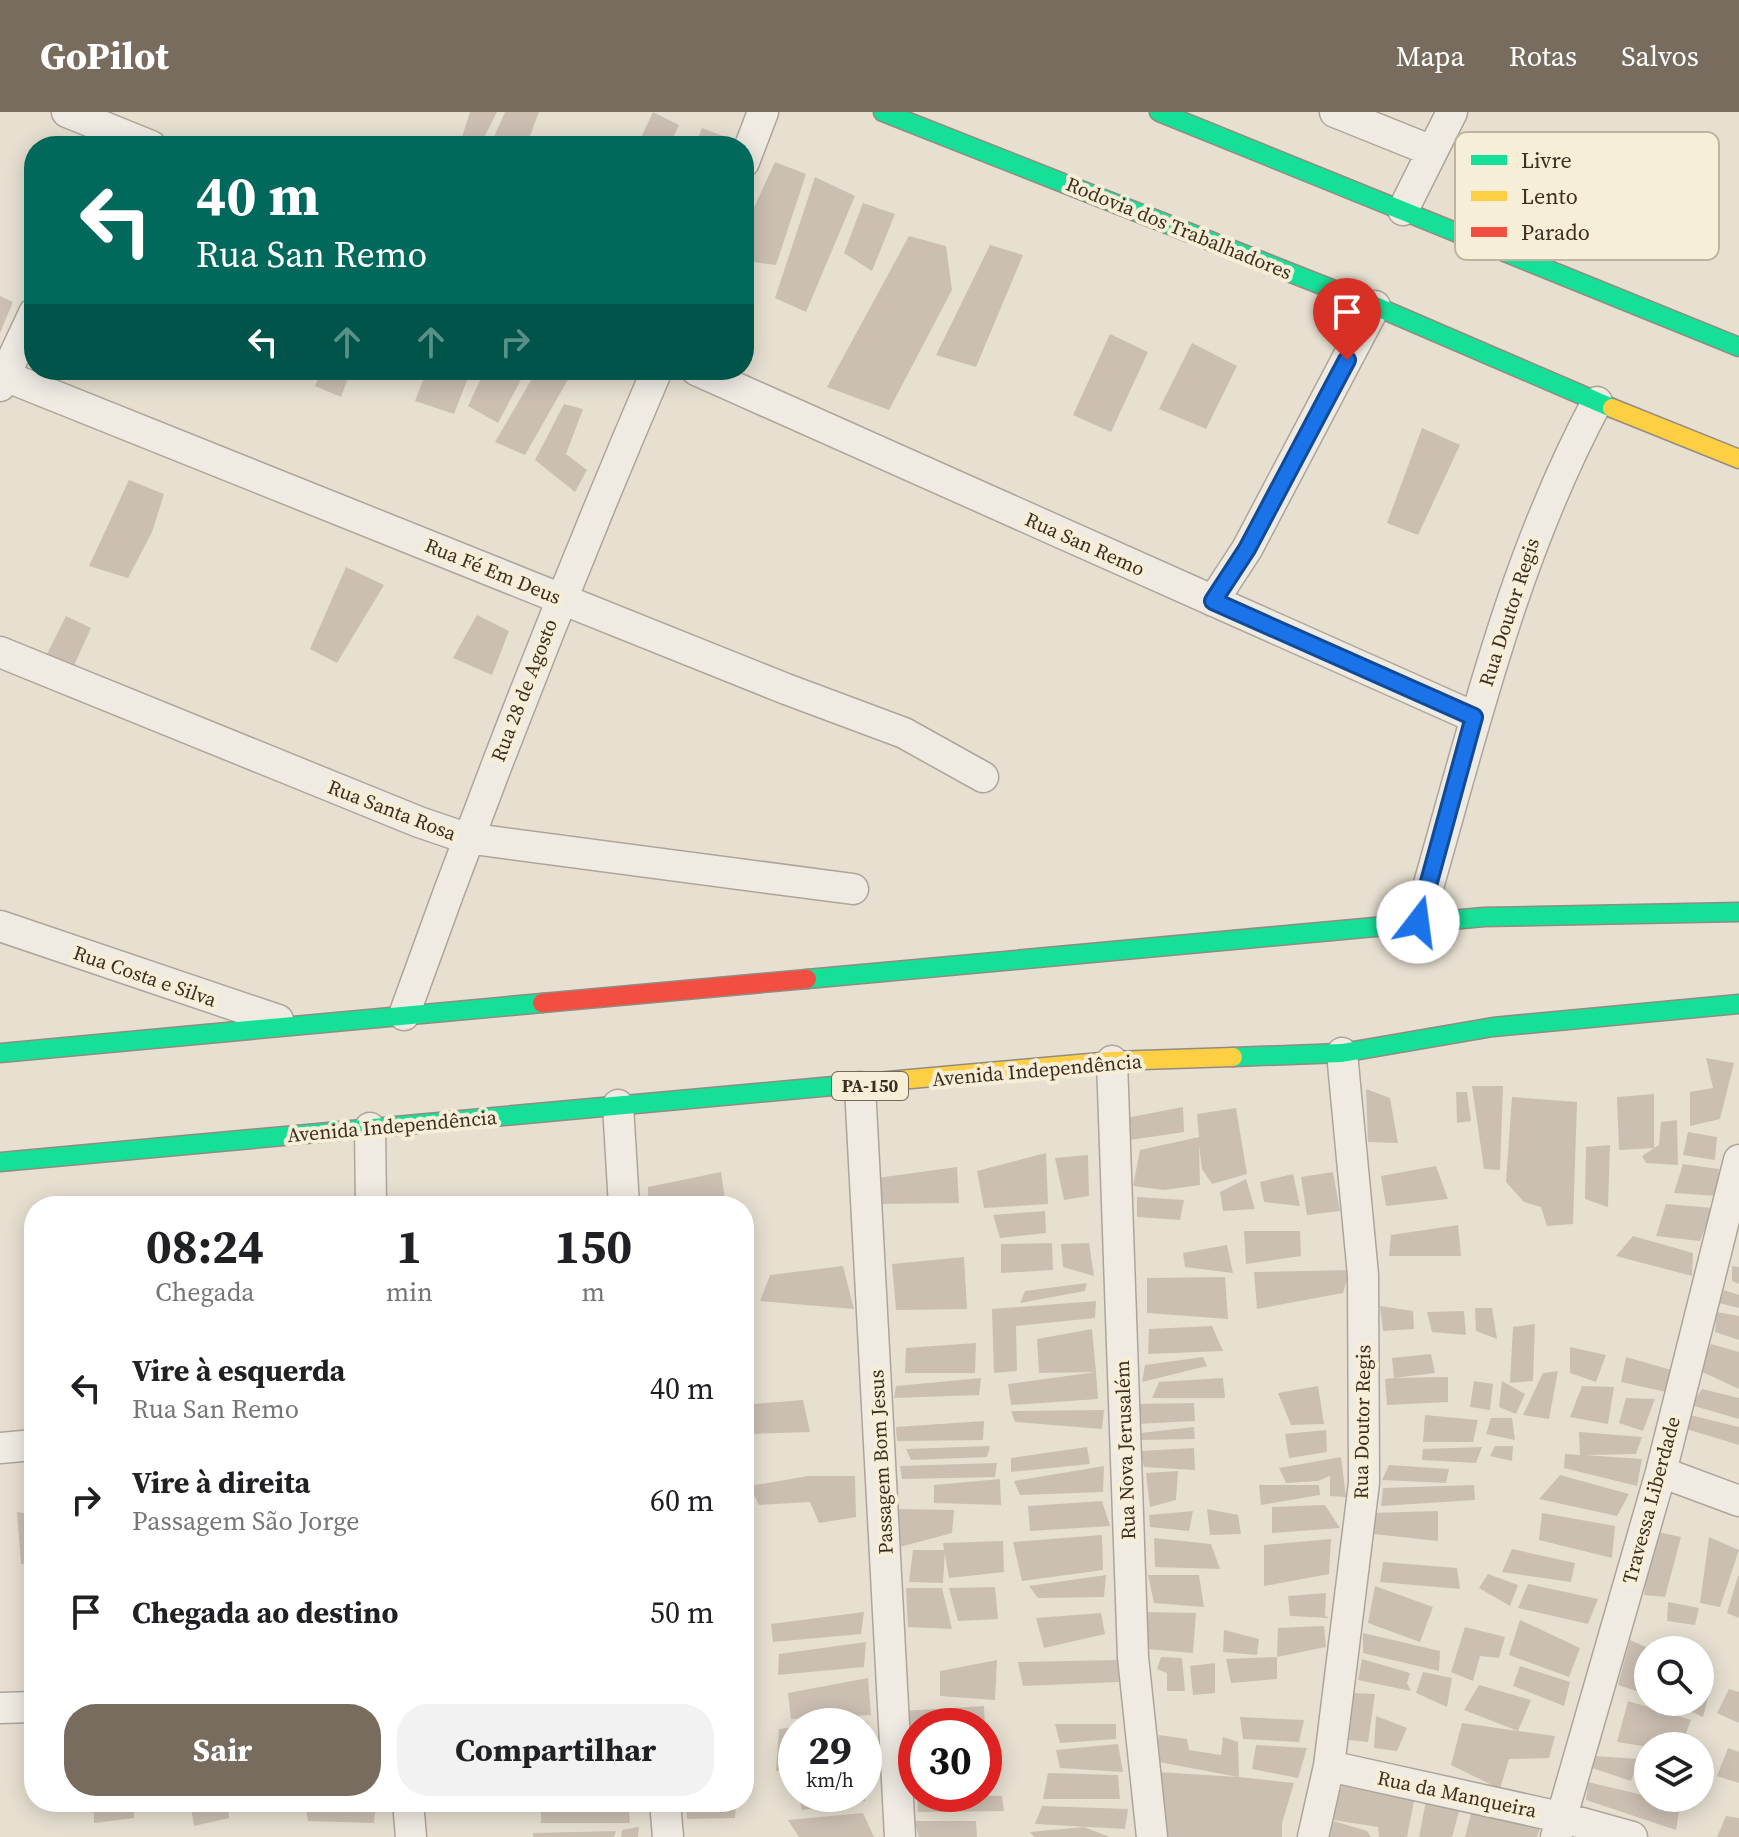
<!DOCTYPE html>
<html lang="pt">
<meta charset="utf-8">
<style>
body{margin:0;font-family:"Source Serif 4",serif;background:#f2f2f2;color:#202124;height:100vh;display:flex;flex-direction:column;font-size:30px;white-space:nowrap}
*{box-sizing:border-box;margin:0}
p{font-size:26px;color:#757577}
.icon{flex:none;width:44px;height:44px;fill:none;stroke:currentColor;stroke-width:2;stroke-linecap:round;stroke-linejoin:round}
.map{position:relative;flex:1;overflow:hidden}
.drawer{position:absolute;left:24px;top:1084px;width:730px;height:616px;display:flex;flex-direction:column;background:#fff;border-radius:32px;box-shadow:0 4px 20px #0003}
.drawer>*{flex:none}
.top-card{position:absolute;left:24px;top:24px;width:730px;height:244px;border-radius:32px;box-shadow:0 4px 20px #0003;background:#00695c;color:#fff;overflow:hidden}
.tools{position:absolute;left:1634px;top:1524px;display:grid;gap:16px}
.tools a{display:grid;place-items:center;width:80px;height:80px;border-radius:50%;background:#fff;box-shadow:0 4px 20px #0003;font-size:40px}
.speed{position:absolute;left:778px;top:1596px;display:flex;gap:16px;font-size:40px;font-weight:700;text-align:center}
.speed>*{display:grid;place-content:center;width:104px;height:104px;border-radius:50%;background:#fff;box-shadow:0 4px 20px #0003;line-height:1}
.speed small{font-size:20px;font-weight:400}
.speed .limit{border:12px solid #d22;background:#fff;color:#111}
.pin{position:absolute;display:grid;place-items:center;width:68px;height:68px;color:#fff;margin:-82px -34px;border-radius:50% 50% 50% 0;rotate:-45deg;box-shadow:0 0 8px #0007}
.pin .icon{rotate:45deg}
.me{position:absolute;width:88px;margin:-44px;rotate:15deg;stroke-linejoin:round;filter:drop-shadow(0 0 6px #0008)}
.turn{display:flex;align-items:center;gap:28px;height:168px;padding:0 40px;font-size:36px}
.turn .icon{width:104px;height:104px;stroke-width:2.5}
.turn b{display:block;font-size:56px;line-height:68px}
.lanes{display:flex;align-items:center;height:76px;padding:0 40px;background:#0003;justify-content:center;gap:40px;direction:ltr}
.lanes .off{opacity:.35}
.eta{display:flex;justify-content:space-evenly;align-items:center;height:136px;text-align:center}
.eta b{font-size:48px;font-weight:700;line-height:56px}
.primary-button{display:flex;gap:16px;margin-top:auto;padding:16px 40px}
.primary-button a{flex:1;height:92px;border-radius:32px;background:#786c5e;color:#fff;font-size:32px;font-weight:700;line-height:92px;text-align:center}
.primary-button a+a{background:#f2f2f2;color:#202124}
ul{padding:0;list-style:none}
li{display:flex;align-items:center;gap:24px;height:112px;padding:0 40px}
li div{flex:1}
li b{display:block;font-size:30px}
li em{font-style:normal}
header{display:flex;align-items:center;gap:48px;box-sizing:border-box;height:112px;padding:0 40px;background:#786c5e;color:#fff}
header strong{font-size:38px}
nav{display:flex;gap:44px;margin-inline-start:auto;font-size:28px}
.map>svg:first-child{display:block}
.building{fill:#cbbfb2}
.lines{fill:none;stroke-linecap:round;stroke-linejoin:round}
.street-casing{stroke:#ada599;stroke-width:33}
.fast-casing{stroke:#928b80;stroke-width:21}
.slow-casing{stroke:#928b80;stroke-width:21}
.jam-casing{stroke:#928b80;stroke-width:21}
.street{stroke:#efebe3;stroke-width:30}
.fast{stroke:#16e098;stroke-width:18}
.slow{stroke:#ffcf43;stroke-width:18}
.jam{stroke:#f24e42;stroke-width:18}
.route-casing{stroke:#114b97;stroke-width:20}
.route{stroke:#1a73e8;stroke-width:14}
.labels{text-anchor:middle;stroke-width:8;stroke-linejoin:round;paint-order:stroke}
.shield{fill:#f7eed8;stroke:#756857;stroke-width:2}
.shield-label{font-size:18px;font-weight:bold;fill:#3d2e20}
.street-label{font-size:20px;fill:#3d2e20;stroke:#f7eed8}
.key{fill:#f7eed8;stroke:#bfb4a1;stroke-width:2}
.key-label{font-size:22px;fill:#3d2e20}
</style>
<header>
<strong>GoPilot</strong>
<nav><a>Mapa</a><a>Rotas</a><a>Salvos</a></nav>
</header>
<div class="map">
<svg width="1739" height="1725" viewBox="0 0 1739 1725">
<rect width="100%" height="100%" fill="#e7e0d1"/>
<path class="building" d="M470 0H497L480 34H459Z
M505 0H539L526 34H490Z
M653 0 679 13 669 34H637Z
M702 16 739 30 737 34H695Z
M775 50 806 62 776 153 744 149V117Z
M815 65 855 84 806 200 775 186Z
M863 91 895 102 872 159 844 141Z
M909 124 946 134 952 178 889 298 827 275Z
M990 133 1023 143 976 255 936 243Z
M0 184 13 190 0 221Z
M1110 222 1148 240 1111 320 1073 303Z
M1192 231 1237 254 1206 317 1159 297Z
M322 258H351L341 285 315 274Z
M427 258H471L454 302 415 289Z
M485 258H513L523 264 498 311 468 294Z
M537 258H555L570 264 525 343 495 330Z
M564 292 583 297 566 342 587 358 575 380 535 348Z
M1422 316 1460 333 1418 423 1387 411Z
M129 368 164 382 152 420 128 466 89 454Z
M346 455 384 473 337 551 310 537Z
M477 503 509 519 492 563 453 546Z
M66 504 91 516 72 558 44 548Z
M1706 946 1734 951 1720 1007 1690 1014V980L1713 976Z
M1472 974H1503L1500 1058 1484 1057Z
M1366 977 1390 986 1398 1031 1368 1030Z
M1456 980H1467L1471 1009 1457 1011Z
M1654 982V1036L1659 1033 1661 1010 1677 1008 1678 1053 1646 1051 1642 1044 1654 1036 1619 1038 1617 985Z
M1512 985 1577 990 1573 1112 1547 1114 1541 1095 1524 1090 1506 1070Z
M1183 995 1184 1020 1130 1028 1126 1006Z
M1236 996 1247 1062 1212 1072 1202 1057 1199 1033 1200 1073 1164 1078 1133 1074 1140 1038 1199 1025 1197 1002Z
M1688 1020 1717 1025 1715 1048 1683 1043Z
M1610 1033 1608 1095 1585 1087 1586 1035Z
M1046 1041 1048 1092 984 1096 977 1059Z
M1088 1043 1089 1084 1064 1088 1055 1046Z
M1683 1052 1719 1057 1717 1084 1674 1081Z
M1436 1054 1448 1087 1386 1094 1381 1064Z
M957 1055 959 1091 878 1092 877 1066Z
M721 1060 726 1094H648V1075Z
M1333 1060 1340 1099 1307 1103 1301 1065Z
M1293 1062 1300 1094 1264 1090 1260 1070Z
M1246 1067 1255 1097 1223 1099 1220 1080Z
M1137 1085 1184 1088 1180 1108 1137 1105Z
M1666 1092 1713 1096 1700 1129 1656 1124Z
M1045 1099 1046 1121 1000 1126 993 1103Z
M1458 1113 1461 1144H1389L1391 1123Z
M1244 1119H1300L1301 1144 1246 1152Z
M1633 1124 1693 1141 1692 1164 1616 1144Z
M1052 1131 1053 1158 1001 1161V1132Z
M1089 1131 1094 1164 1063 1155 1061 1132Z
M1227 1133 1233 1161 1185 1155 1183 1141Z
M964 1145 967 1197 896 1198 892 1152Z
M843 1154 854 1197 760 1189 770 1163Z
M1732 1154 1739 1155V1172L1732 1169Z
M1350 1158 1343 1181 1257 1197 1254 1160Z
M1225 1165 1228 1207 1147 1201V1166Z
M1087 1171 1085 1179 1020 1191 1025 1179Z
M1724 1178 1739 1183V1196L1719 1191Z
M1096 1189 1095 1206 1016 1214 1017 1259 994 1261 992 1197Z
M1380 1194 1413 1199 1414 1217 1383 1219Z
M1475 1196H1492L1497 1227 1476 1219Z
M1464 1199 1466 1223 1432 1220 1427 1200Z
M1717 1200 1739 1204V1228L1715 1220Z
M1535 1212 1533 1269 1510 1271 1513 1215Z
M1212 1214 1223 1239 1148 1242 1149 1217Z
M1092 1217 1096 1260 1039 1261 1037 1227Z
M976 1231 975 1261H905L906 1236Z
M1711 1232 1739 1240V1277L1698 1258Z
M1570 1235 1606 1243 1596 1270 1570 1261Z
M1431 1242 1435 1261 1394 1266 1448 1265V1290L1387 1293 1385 1267 1394 1266 1392 1246Z
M1203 1245 1207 1254 1142 1270 1145 1253Z
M1626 1245 1675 1259 1666 1280 1621 1270Z
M1558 1259 1549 1307 1523 1303 1543 1261Z
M1096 1260 1098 1287 1011 1293 1008 1272Z
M981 1266 979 1283 894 1286 896 1274Z
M1223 1266 1225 1286H1152L1159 1270Z
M1474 1269 1493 1272 1490 1298 1470 1295Z
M1502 1269 1525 1282 1516 1302 1499 1295Z
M1318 1274 1324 1312 1291 1313 1278 1281Z
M1582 1274 1614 1275 1608 1312 1570 1305Z
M1702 1277 1739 1286V1307L1691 1293Z
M1626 1286 1655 1287 1643 1319 1619 1311Z
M803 1288 810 1320 750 1322 754 1292Z
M1194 1291 1195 1309 1137 1312 1136 1292Z
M1104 1298 1102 1317 1015 1310 1011 1299Z
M1425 1303 1478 1308 1473 1330H1423Z
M1690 1303 1739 1315V1333L1683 1316Z
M1491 1306H1512L1515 1328 1486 1322Z
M984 1309 983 1328 897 1329 896 1315Z
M1194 1315 1195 1327 1140 1328V1321Z
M1326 1318 1327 1340 1289 1346 1285 1322Z
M1579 1320 1642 1325 1636 1342 1585 1343 1642 1347 1637 1374 1564 1356 1565 1342 1580 1343Z
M990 1334 987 1345 911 1348 906 1337Z
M1495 1334H1513L1512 1349 1490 1344Z
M1087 1335 1090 1352 1011 1360V1346Z
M1482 1335 1476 1351 1422 1348 1423 1337Z
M1194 1336 1195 1358 1144 1355 1140 1339Z
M1341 1345 1346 1385 1330 1384V1364L1318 1369 1286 1371 1279 1356Z
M997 1351 995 1365 902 1367 900 1354Z
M1389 1353 1449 1357 1446 1371 1382 1368Z
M1104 1354 1103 1380 1020 1383 1014 1369Z
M1178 1359 1176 1388 1150 1395 1146 1361Z
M1560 1363 1629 1382 1617 1404 1539 1387Z
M808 1364H855L856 1405 819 1411 810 1390 759 1393 750 1374Z
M1000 1367 1001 1393 934 1391V1373Z
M1259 1373H1319L1320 1383 1261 1393Z
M1474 1373 1475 1388 1381 1394 1383 1376Z
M1102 1389 1110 1414 1030 1419 1028 1394Z
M1325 1393 1340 1416 1272 1421V1395Z
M896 1397 954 1398 952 1421 900 1435Z
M1207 1397 1238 1403 1241 1422 1210 1423Z
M1193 1399 1189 1419 1150 1415 1149 1403Z
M1438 1399V1429L1374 1422 1373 1401Z
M17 1400 34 1403V1452H21Z
M1542 1401 1615 1414 1612 1446 1539 1428Z
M1653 1419 1681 1425 1665 1485 1644 1483Z
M1102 1423 1103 1458 1022 1469 1013 1430Z
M1709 1425 1739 1438 1720 1495 1700 1491Z
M1154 1426 1211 1432 1220 1457 1155 1455Z
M1331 1427 1329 1462 1264 1474V1433Z
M1003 1429 1004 1460 949 1466 943 1431Z
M1512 1437 1575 1451 1571 1470 1502 1460Z
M913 1438H945L943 1471 909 1470Z
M1383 1450 1457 1456 1460 1477 1380 1470Z
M1488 1462 1518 1473 1510 1494 1479 1476Z
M1106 1463 1104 1485 1038 1486 1029 1474Z
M1148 1463H1199L1204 1495 1154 1491Z
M1738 1464H1739V1506L1727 1501Z
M1528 1472 1598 1487 1588 1512 1518 1496Z
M1375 1474 1433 1495 1420 1530 1368 1511Z
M995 1475 998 1507 958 1509 949 1476Z
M906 1476H942L952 1517 908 1515Z
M1326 1481 1325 1503 1329 1506 1290 1504 1288 1484Z
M1668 1490 1699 1496 1695 1513 1667 1509Z
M864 1500 861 1522 773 1530 771 1512Z
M1145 1500 1196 1501 1193 1541 1147 1537Z
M1101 1501 1105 1522 1044 1536 1036 1506Z
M1520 1508 1580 1536 1569 1565 1509 1543Z
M1324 1514 1326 1535 1277 1545 1278 1516Z
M1465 1515 1505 1525 1499 1546 1480 1544 1473 1569 1451 1560Z
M1224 1518 1259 1527 1257 1543 1223 1540Z
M1363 1521 1440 1539 1439 1559 1363 1541Z
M1630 1528 1648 1536V1583L1618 1573Z
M866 1530 864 1555 778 1563 779 1542Z
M1161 1545 1182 1546 1185 1579H1167V1561L1157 1557Z
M1277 1545V1567L1231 1571 1226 1547Z
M1362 1547 1410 1561 1407 1571 1411 1579 1358 1568Z
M997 1548 995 1588 940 1584V1559Z
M1118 1548 1119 1570 1023 1574 1018 1550Z
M1215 1551V1581L1193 1583 1190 1554Z
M1520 1554 1570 1570 1564 1594 1513 1574Z
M1423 1560 1452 1566 1447 1595 1416 1581Z
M868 1566 871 1603 791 1607 788 1581Z
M1479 1573 1531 1588 1518 1619 1555 1624 1549 1646 1509 1647 1500 1677 1451 1653 1462 1611 1518 1619 1464 1598Z
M1729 1577 1739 1580V1611L1717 1601Z
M1700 1578 1709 1583 1703 1605 1669 1590H1700Z
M1353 1581 1375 1582 1368 1630 1349 1628Z
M1628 1589 1691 1608 1681 1634 1648 1635 1617 1630Z
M984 1594 985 1614H916V1623L909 1624 903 1599Z
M1376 1604 1407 1616 1397 1639 1374 1636Z
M1240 1605 1304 1608 1299 1630 1243 1627Z
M868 1610 869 1629 864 1630V1614H844Z
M1055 1612H1116V1627L1060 1631Z
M796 1615V1656L776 1659 779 1617Z
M1159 1623 1187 1627 1189 1638 1221 1643 1223 1625 1238 1630 1239 1665 1294 1671 1282 1711V1725H1155L1157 1660 1238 1665 1154 1649Z
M1118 1632 1123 1660 1060 1656 1056 1638Z
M1256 1633 1307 1636 1298 1666 1252 1657Z
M1728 1636 1739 1640V1671L1717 1664Z
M873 1637 875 1652 864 1653V1638Z
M1594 1644 1639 1647 1631 1669 1589 1655Z
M1048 1661 1118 1663 1120 1687H1043Z
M1344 1670 1414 1689 1407 1725H1379L1378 1715 1327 1707Z
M1588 1670 1680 1692 1676 1718 1586 1688Z
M798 1682H864L865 1689 802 1698Z
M917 1682 1002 1684 1004 1699 918 1700Z
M1426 1689H1462L1452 1725H1419Z
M52 1690H92L94 1701 52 1691Z
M94 1690H134V1706L94 1711Z
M190 1690H228L229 1706 194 1714Z
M305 1690H376L374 1711 308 1709Z
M541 1690H628L630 1711H541Z
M686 1690H736L735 1706 687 1707Z
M1042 1694 1128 1697 1125 1717 1035 1712Z
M1472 1698 1540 1716 1537 1725H1465Z
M863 1701 874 1725H799L788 1708Z
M1726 1704 1739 1706V1725H1717Z
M1327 1707 1367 1719 1371 1725H1324Z
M914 1709H976L977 1725H919Z
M639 1715 638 1725H621L622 1718Z
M1084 1715 1110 1725H1034L1030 1720Z
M616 1719 614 1725H533V1721Z"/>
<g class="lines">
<defs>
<path id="street" d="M67 0 151 34
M1335 0 1432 39
M744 50 763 0
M1403 98 1452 0
M696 258 1474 605
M0 262 786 577 904 621 983 665
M0 274 34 201
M1213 489 1247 437 1375 194
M0 540 419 710 466 726 853 777
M1418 810C1470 633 1509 454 1597 290
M0 814 278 908
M404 903C482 685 566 471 657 258
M1112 949 1133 1545 1152 1725
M860 975 900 1725
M618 993 624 1094
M370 1016 371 1094
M0 1336 34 1333
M1661 1360 1739 1389
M0 1596 34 1595
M1329 1654 1560 1705 1632 1725
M408 1690 411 1725
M665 1690 668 1725
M1313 1725 1329 1654 1364 1371 1363 1163 1342 941
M1556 1725 1661 1360 1739 1048"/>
<path id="fast" d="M883 0 1375 194 1612 296
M1159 0 1739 235
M807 867 1484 805 1739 800
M0 941 542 891
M1233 945 1342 941 1493 915 1739 892
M0 1050 877 970"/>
<path id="slow" d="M1612 296 1739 347
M877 970 1112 949 1233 945"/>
<path id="jam" d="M542 891 807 867"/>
</defs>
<use href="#street" class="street-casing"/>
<use href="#fast" class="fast-casing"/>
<use href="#slow" class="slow-casing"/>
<use href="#jam" class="jam-casing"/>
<use href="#street" class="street"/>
<use href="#fast" class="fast"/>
<use href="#slow" class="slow"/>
<use href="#jam" class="jam"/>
</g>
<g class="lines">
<defs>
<path id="route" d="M1347 248 1247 437 1213 489 1474 605 1418 810"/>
</defs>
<use href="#route" class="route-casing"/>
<use href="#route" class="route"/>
</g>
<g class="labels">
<rect class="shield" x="832" y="960" width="76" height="28" rx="6"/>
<g class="shield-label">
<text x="870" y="980">PA-150</text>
</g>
<g class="street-label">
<text transform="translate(1179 116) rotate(22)" y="7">Rodovia dos Trabalhadores</text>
<text transform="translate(1085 432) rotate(24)" y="7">Rua San Remo</text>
<text transform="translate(493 459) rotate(22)" y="7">Rua Fé Em Deus</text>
<text transform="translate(1509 500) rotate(-72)" y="7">Rua Doutor Regis</text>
<text transform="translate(524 578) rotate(-69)" y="7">Rua 28 de Agosto</text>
<text transform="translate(392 698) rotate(21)" y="7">Rua Santa Rosa</text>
<text transform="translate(145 864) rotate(19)" y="7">Rua Costa e Silva</text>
<text transform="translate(1037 958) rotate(-5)" y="7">Avenida Independência</text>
<text transform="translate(392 1014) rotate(-5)" y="7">Avenida Independência</text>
<text transform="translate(1362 1310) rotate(-89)" y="7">Rua Doutor Regis</text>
<text transform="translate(1125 1338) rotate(-92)" y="7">Rua Nova Jerusalém</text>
<text transform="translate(881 1350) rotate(-93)" y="7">Passagem Bom Jesus</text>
<text transform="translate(1651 1388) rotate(-75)" y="7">Travessa Liberdade</text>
<text transform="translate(1457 1682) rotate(12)" y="7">Rua da Manqueira</text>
</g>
</g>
<rect x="1455" y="20" width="264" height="128" rx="12" class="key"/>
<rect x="1471" y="43" width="36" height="10" fill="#16e098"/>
<rect x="1471" y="79" width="36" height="10" fill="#ffcf43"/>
<rect x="1471" y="115" width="36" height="10" fill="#f24e42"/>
<g class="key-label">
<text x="1521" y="56">Livre</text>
<text x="1521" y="92">Lento</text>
<text x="1521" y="128">Parado</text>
</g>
</svg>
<div class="tools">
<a><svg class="icon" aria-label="search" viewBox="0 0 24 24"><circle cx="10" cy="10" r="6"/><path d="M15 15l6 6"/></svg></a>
<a><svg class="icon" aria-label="layers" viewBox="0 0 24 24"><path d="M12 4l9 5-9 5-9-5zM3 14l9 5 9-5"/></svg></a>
</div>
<div class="speed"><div>29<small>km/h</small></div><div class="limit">30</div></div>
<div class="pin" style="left:1347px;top:248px;background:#d93025"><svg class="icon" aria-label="arrive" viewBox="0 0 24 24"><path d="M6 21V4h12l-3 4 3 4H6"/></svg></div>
<svg class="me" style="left:1418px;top:810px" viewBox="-20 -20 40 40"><circle r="19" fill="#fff"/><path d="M0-13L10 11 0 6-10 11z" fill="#1a73e8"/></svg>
<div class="top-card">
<div class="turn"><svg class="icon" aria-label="left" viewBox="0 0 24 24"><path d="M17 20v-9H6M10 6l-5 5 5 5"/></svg><div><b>40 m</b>Rua San Remo</div></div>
<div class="lanes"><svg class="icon" aria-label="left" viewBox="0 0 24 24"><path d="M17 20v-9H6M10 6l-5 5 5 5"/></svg><svg class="icon off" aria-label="ahead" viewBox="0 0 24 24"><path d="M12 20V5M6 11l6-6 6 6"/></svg><svg class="icon off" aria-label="ahead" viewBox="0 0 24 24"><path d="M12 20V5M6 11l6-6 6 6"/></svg><svg class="icon off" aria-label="right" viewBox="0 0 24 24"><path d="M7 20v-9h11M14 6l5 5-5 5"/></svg></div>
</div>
<section class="drawer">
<div class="eta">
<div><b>08:24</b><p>Chegada</p></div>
<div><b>1</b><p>min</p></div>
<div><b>150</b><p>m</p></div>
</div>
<ul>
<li><svg class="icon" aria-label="left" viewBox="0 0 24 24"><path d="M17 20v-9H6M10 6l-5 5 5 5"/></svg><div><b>Vire à esquerda</b><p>Rua San Remo</p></div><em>40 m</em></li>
<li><svg class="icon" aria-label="right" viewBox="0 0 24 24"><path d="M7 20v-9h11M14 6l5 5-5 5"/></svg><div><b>Vire à direita</b><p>Passagem São Jorge</p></div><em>60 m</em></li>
<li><svg class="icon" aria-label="arrive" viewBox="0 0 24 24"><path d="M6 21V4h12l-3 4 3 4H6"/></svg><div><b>Chegada ao destino</b></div><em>50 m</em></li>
</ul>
<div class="primary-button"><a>Sair</a><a>Compartilhar</a></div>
</section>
</div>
